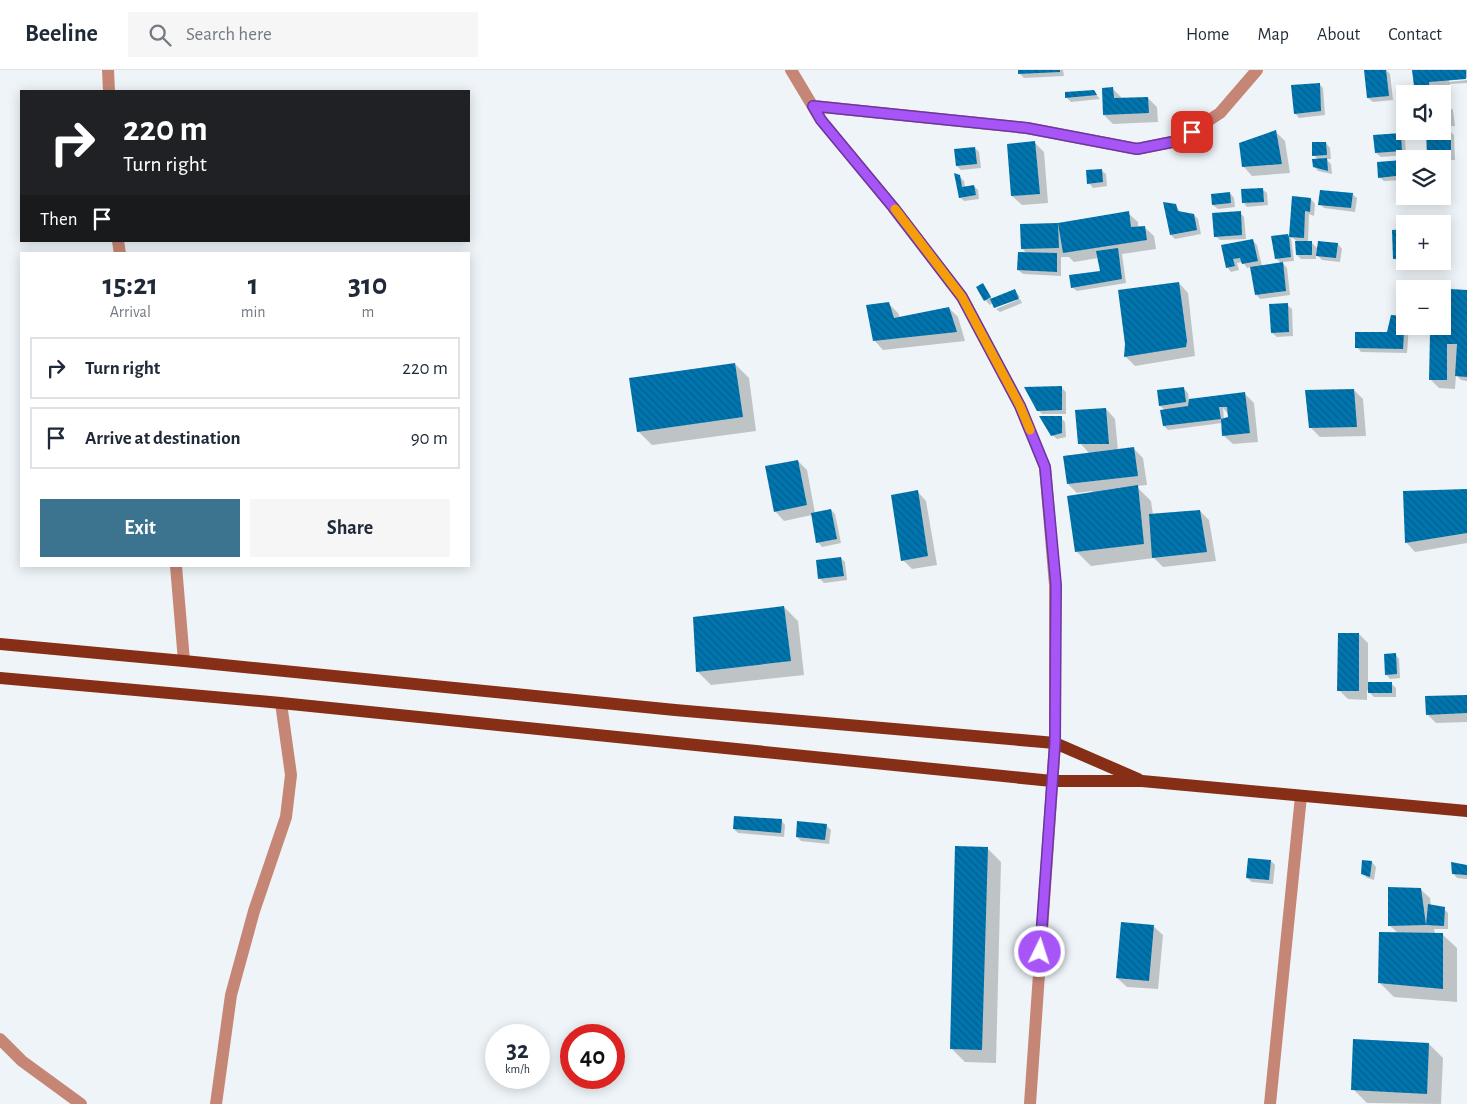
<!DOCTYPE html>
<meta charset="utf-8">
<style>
body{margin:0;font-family:"Alegreya Sans",sans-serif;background:#f6f6f7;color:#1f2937;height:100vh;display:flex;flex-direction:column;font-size:19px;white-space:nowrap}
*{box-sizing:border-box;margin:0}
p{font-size:16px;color:#747a83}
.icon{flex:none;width:28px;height:28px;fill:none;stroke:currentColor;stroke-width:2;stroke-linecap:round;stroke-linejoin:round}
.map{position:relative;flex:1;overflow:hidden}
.side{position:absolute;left:20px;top:182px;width:450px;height:315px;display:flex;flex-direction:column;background:#fff;border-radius:0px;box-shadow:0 2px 12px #0003}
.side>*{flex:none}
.top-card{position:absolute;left:20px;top:20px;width:450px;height:152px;border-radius:0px;box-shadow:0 2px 12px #0003;background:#202124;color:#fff;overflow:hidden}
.buttons{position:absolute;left:1396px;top:15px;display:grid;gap:10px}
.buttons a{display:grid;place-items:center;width:55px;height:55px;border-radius:0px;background:#fff;box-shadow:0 2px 12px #0003;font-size:25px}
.speed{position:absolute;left:485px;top:954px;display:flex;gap:10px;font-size:25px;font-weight:700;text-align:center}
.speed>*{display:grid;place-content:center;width:65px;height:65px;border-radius:50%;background:#fff;box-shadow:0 2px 12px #0003;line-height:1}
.speed small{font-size:12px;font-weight:400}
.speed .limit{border:8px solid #d22;background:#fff;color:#111}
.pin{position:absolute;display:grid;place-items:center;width:42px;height:42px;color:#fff;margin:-21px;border-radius:10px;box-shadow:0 2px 8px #0006}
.me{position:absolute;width:55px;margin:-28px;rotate:4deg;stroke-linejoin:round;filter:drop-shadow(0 0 4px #0008)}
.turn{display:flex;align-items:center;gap:18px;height:105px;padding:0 20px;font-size:22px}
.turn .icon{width:65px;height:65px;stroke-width:2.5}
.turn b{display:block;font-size:35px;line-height:42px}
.then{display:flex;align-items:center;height:48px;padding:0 20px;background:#0003;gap:10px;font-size:19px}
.eta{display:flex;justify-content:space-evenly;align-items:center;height:85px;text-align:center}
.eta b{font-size:30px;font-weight:600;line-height:35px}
.cta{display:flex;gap:10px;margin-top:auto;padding:10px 20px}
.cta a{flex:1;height:58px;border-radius:0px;background:#3c738e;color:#fff;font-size:20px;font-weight:600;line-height:58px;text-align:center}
.cta a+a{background:#f6f6f7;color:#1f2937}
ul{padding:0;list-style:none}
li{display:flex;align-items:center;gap:15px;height:62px;margin:0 10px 8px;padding:0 10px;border:2px solid #e0e1e3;border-radius:0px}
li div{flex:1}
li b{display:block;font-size:19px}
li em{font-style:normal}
header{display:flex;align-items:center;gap:30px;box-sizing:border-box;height:70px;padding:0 25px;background:#fff;border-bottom:1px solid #e0e1e3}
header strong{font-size:24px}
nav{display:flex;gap:28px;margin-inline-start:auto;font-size:18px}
.search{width:350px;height:45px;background:#f6f6f7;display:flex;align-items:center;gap:12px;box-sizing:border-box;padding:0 18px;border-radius:0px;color:#747a83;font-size:19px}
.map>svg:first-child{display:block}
.shadow{fill:#0003;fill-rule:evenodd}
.building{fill:url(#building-back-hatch)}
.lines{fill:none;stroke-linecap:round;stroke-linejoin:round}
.minor{stroke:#c68675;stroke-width:12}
.tertiary{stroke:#c68675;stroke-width:12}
.primary{stroke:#872e17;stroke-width:12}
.route-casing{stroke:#6d37a1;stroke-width:12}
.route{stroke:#a855f7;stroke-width:9}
.slow{stroke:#f59e0b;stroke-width:9}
</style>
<header>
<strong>Beeline</strong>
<div class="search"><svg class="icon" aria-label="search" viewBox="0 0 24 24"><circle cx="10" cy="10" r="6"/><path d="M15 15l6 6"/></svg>Search here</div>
<nav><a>Home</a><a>Map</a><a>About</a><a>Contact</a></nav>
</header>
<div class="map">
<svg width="1467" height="1034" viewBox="0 0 1467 1034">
<defs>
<pattern id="building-back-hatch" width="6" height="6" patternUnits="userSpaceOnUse" patternTransform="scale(1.25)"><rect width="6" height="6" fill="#0075af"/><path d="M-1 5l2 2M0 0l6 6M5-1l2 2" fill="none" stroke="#015f8d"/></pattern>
</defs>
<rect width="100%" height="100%" fill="#eef4f8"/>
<path class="shadow" d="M1019 0H1063L1064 6 1024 8 1020 4Z
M1378 0H1386L1390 4 1393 30 1373 32 1368 28Z
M1413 0H1467V8L1449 9V12L1467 10V13L1450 14V20L1438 21V24H1416Z
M1319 14 1323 18 1325 45 1299 48 1295 43Z
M1113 19 1122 28H1148L1157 37 1158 52 1113 54 1104 45Z
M1093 21 1100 29 1071 32 1066 27Z
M1442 31 1453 40 1455 56 1442 57Z
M1450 61 1454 65 1455 90 1431 89 1428 86Z
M1276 62 1285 71 1290 103 1252 106 1243 96Z
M1400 64 1405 68 1406 85 1381 87 1376 83Z
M1035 73 1044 82 1048 133 1022 135 1012 126Z
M1326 73 1330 78 1331 89H1326L1331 94 1332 104 1318 101 1314 96 1318 90 1314 85Z
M975 78 979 82 981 98 961 100 957 96Z
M1403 91 1405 93V110L1384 111 1379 107Z
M1101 100 1106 104 1107 116 1093 118 1089 113Z
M959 106 964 111 965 117 974 116 978 120 979 129 964 131 960 127Z
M1262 119 1267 123 1268 135 1247 137 1243 132Z
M1230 123 1234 128 1235 137 1218 139 1213 135Z
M1352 124 1357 128 1355 142 1324 138 1320 134Z
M1293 128 1311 129 1315 134 1314 146 1309 144 1308 172 1312 173 1318 179 1338 174 1342 179 1340 192 1322 190 1316 184V189H1301L1297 185V171L1291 167 1294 191 1282 192 1287 198 1290 225 1260 229 1256 224 1251 197 1247 198 1243 192 1237 193 1239 200 1231 202 1227 197 1223 176 1253 171 1257 175 1262 196 1281 193 1276 188 1287 165 1290 168Z
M1175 135 1181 143 1194 145 1198 149 1201 164 1175 169 1171 165Z
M1128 143 1138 152V158L1144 157 1154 166 1156 179 1122 184 1126 213 1077 221 1072 217 1101 202 1098 188 1074 192 1069 187H1061V206L1023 204 1018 200 1027 184 1022 178V155L1059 154Z
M1240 143 1244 147 1246 169 1220 170 1215 166Z
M1405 160V191L1421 192H1398L1394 188Z
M1179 213 1188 223 1195 286 1135 296 1126 287V274Z
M982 215 993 230 1015 221 1020 227 996 236V238L993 233 990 235 985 230 978 218Z
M1467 221V311L1461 310 1456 305 1455 319 1439 318 1430 309Z
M1020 229 1022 233 1000 242 996 239Z
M889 234 898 243 900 248 949 238 958 247 965 271 883 280 874 270Z
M1287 235 1292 239 1293 266 1277 267 1272 263Z
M1392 246 1405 248V256H1409L1407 283 1361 282 1357 277 1388 263Z
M735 294 749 308 756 361 652 375 638 361Z
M1061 317 1066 322V344H1042L1038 340Z
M1183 318 1188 323 1189 331 1245 324 1254 333 1258 372 1233 374 1223 365 1222 353 1168 360 1164 356 1165 340 1160 336ZM1223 338 1229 345 1230 348 1224 349Z
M1354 320 1363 329 1366 366 1320 367 1310 357Z
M1106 339 1115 349 1118 381 1134 379 1143 388 1147 415 1136 416 1151 431 1153 445 1200 441 1209 450 1216 491 1163 497 1154 488 1091 496 1077 482 1093 424 1092 421 1077 423 1068 414 1064 388 1090 384 1080 373Z
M1061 348 1065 352 1066 367 1057 369 1052 365Z
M798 391 807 400 815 443 831 440 835 444 841 473 822 477 818 472 812 445 784 451 775 441Z
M917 421 926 431 937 495 912 499 903 490Z
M1467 421V473L1415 482 1406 472Z
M841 488 845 492 847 510 824 513 820 509Z
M784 537 798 551 804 605 711 615 697 601Z
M1359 564 1368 573V613L1392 614 1396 618V627H1374L1367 620V630L1348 629 1339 620Z
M1395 584 1399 589 1400 608 1390 609 1386 604Z
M1467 626V652L1436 653 1427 644Z
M781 750 785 755 784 767 738 763 734 759Z
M826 755 831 760 829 774 801 771 797 767Z
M987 778 1001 792 996 993 965 992 951 978Z
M1271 791 1275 795 1273 814 1252 812 1247 808Z
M1372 792 1376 797 1374 810 1367 808 1362 803Z
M1467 796V809L1457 808 1453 803Z
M1420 819 1430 828 1431 836 1444 839 1448 843V859H1434L1435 864 1443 865 1457 878V932L1394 927 1380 913 1398 863 1389 855Z
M1153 856 1163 865 1158 919 1127 917 1117 908Z
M1429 974 1443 988 1441 1034 1367 1033 1353 1019Z"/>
<path class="building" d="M1018 0H1060V2L1018 4Z
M1364 0H1386L1389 26 1367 28Z
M1412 0H1466V9L1429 12 1430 24H1415Z
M1320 13 1321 41 1294 44 1291 15Z
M1113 17 1114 28 1148 27 1149 43 1103 45 1102 18Z
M1094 20 1097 25 1065 28V22Z
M1276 60 1282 94 1242 97 1239 73Z
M1442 60H1451V86H1427L1426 61H1442Z
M1401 63 1402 81 1375 83 1373 65Z
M1035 71 1040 124 1011 126 1007 74Z
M1312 72H1326L1327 85 1312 86Z
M975 77 977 94 956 96 954 79Z
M1327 88 1328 101 1313 97 1312 89Z
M1403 90 1404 105 1378 108 1377 92Z
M1102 99 1103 112 1087 114 1086 100Z
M954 103 960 105 962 117 974 115 976 125 959 128Z
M1263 118 1264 132 1242 133 1241 119Z
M1320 120 1353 123 1351 138 1318 135Z
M1230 122 1231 133 1212 135 1211 124Z
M1292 126 1311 128 1310 142 1305 141 1304 168 1289 167 1291 187 1275 189 1271 166 1288 164 1289 167Z
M1163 132 1176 134 1178 141 1194 144 1197 160 1170 165Z
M1129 141 1131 157 1145 156 1147 170 1063 183 1058 153 1059 178 1021 179 1020 154 1058 153Z
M1241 141 1242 165 1214 167 1212 143Z
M1405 159V188L1393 189 1392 160Z
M1253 169 1258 191 1242 194 1240 188 1233 189 1235 196 1226 198 1221 175Z
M1295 171H1312V185H1296Z
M1318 171 1338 173 1336 188 1316 186Z
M1118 178 1122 209 1071 218 1069 205 1100 201 1096 181Z
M1018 182 1057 183V202L1017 200Z
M1283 192 1286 221 1255 225 1250 197Z
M1179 212 1187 271 1186 277 1124 287 1125 274 1118 220Z
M983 213 991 227 984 231 976 217Z
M1015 219 1019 229 994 238 990 229Z
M1450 219 1467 220V307L1455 306 1457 274H1447V310H1429L1430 263H1447Z
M889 232 894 248 949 237 957 262 873 271 866 235Z
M1288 233 1289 262 1271 263 1269 234Z
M1391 245 1405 246 1403 279 1355 278V262H1387Z
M735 293 743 347 637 362 629 308Z
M1062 316V340L1037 341 1024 317Z
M1184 317 1186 332 1159 336 1157 320Z
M1354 319 1357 357 1309 358 1305 320Z
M1245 322 1250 363 1222 366 1221 349 1228 347 1227 337H1219L1221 349 1163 356 1160 340 1188 336 1189 329Z
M1106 338 1109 374H1078L1075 340Z
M1039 346H1062V363L1051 366Z
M1134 377 1138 406 1067 414 1063 386Z
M798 390 807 435 774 442 765 396Z
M1138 415 1144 474 1075 482 1067 426Z
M1467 419V463L1405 473 1403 421Z
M918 420 928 486 901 491 891 425Z
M831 439 837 469 816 473 811 443Z
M1200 440 1207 482 1152 488 1149 444Z
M841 487 844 506 818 509 816 490Z
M784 536 791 591 696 602 693 547Z
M1338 563H1359V621H1337Z
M1396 583 1397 604 1385 605 1384 584Z
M1368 612H1392V623H1368Z
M1467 625V643L1426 645 1425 626Z
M734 746 782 749 781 763 733 759Z
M797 751 827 754 825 770 796 767Z
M955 776 988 777 982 980 950 979Z
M1248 788 1271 790 1269 810 1246 808Z
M1362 790 1372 791 1370 807 1361 804Z
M1451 792 1467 795V805L1452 804Z
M1388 817 1421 818 1426 855 1388 856Z
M1428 834 1445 837 1444 856 1426 855Z
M1121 852 1154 855 1149 911 1116 908Z
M1379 862 1443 863V919L1378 913Z
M1353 969 1429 973 1427 1024 1351 1020Z"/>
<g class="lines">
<path class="minor" d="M108 0 109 21
M791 0 821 50 893 137 962 227 1020 336 1045 397 1055 515V673
M813 36 1027 58 1137 79 1177 71 1220 43 1257 0
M118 171 120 184
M176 496 184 591
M0 969 22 991 81 1034
M216 1034 231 925 254 841 286 747 291 705 281 633
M1270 1034 1301 726"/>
<path class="tertiary" d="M1030 1034 1055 673"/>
<path class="primary" d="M0 574 184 591 675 640 1055 673 1138 709
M0 608 281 633 1052 711H1142L1467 741"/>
</g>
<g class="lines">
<defs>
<path id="route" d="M1040 882 1055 673 1056 515 1045 397 1020 336 962 227 893 137 821 50 813 36 1027 58 1137 79 1177 71 1192 62"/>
</defs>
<use href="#route" class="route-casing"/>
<use href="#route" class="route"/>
<path class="slow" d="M895 139 962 227 1020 336 1030 360"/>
</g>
</svg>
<div class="buttons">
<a><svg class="icon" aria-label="sound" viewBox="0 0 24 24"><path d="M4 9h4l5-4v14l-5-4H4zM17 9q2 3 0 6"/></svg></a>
<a><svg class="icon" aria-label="layers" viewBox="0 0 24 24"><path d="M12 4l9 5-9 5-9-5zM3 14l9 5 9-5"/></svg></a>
<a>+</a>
<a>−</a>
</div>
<div class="speed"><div>32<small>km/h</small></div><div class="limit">40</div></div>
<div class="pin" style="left:1192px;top:62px;background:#d93025"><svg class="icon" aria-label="arrive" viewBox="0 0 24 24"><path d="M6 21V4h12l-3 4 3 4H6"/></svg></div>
<svg class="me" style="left:1040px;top:882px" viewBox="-20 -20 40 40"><circle r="17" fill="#a855f7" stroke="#fff" stroke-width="3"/><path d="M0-11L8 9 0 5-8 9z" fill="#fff"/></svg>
<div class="top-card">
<div class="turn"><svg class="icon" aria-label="right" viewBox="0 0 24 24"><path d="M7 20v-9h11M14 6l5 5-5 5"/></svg><div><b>220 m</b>Turn right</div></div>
<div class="then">Then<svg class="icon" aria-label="arrive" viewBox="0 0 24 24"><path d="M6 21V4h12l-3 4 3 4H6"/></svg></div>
</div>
<section class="side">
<div class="eta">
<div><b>15:21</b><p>Arrival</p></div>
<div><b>1</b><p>min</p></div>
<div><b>310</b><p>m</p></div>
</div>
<ul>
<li><svg class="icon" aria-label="right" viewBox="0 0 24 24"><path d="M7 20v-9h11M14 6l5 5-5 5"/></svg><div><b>Turn right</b></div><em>220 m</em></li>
<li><svg class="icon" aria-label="arrive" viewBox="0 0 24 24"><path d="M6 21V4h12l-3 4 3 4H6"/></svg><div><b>Arrive at destination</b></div><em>90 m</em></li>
</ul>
<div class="cta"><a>Exit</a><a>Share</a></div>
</section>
</div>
